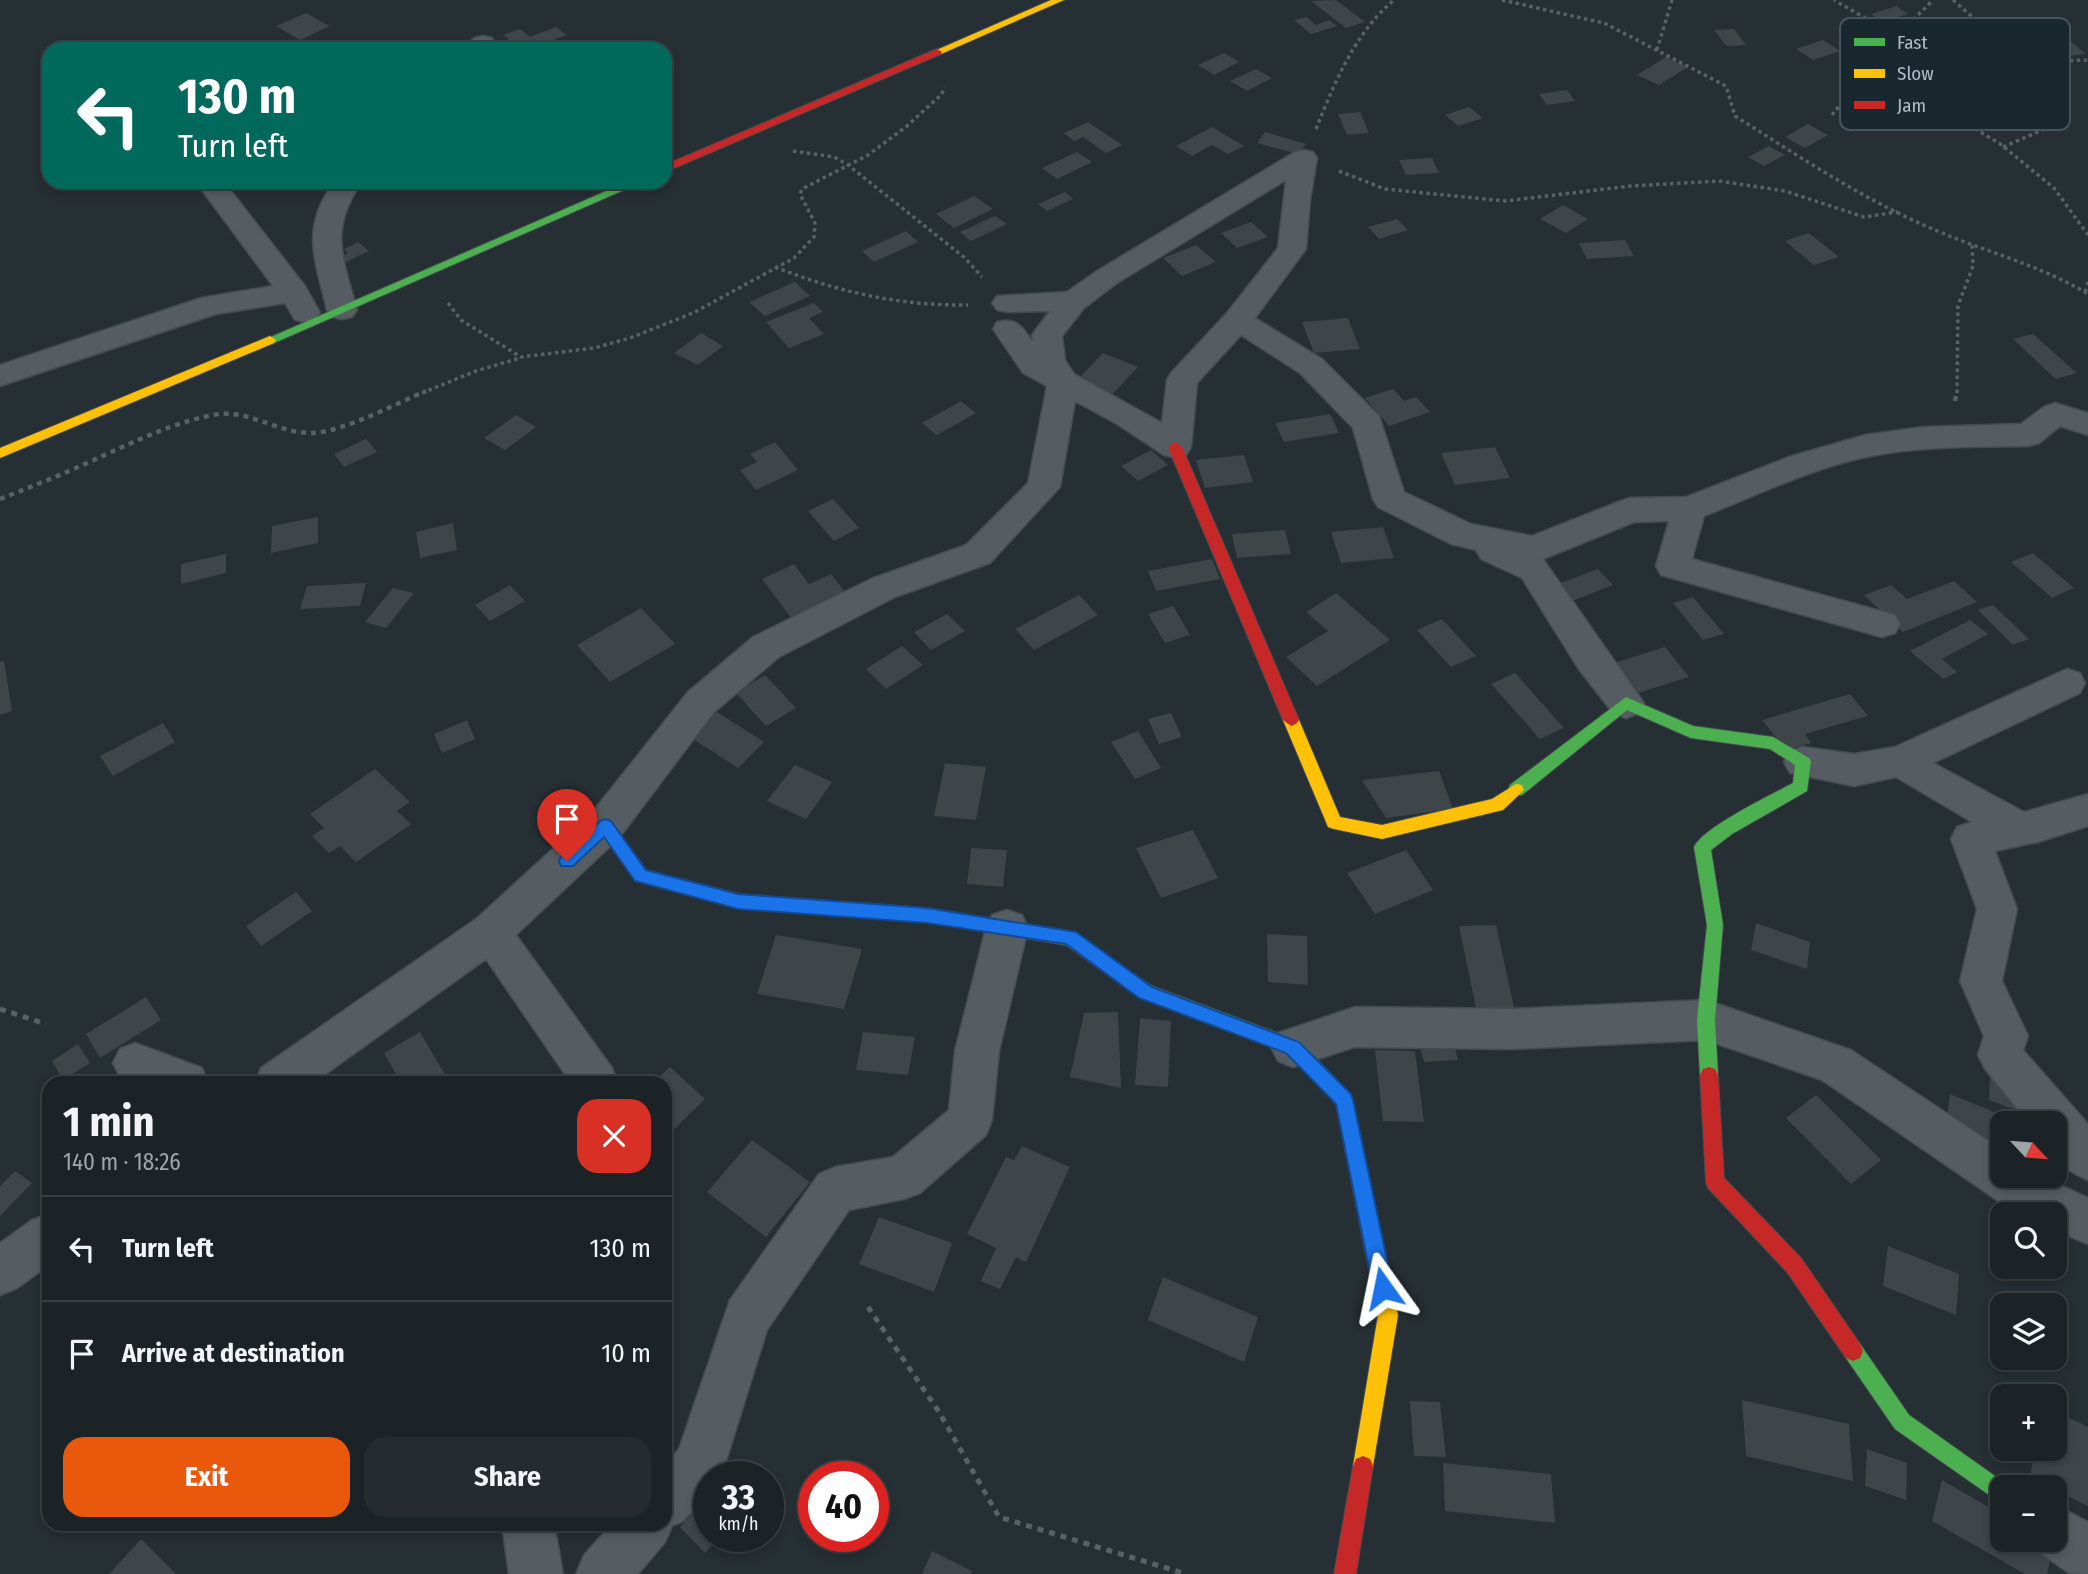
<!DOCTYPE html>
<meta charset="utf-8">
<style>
body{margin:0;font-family:"Fira Sans Condensed",sans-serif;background:#252b2f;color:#f1f3f6;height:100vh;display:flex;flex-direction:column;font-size:26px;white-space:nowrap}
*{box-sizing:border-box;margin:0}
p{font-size:23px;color:#a0a4a7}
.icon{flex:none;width:38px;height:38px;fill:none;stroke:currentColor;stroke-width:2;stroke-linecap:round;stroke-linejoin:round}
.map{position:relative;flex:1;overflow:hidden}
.side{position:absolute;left:42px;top:1076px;width:630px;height:455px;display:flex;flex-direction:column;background:#1c2327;border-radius:21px;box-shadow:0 4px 10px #0003,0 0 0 2px #3a4044}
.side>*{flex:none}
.guide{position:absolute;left:42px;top:42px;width:630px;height:147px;border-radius:21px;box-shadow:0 4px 10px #0003,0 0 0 2px #3a4044;background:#00695c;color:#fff;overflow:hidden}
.needle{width:46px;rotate:116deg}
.tools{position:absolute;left:1990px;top:1111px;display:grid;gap:14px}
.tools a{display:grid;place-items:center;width:77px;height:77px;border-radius:14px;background:#1c2327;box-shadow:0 4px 10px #0003,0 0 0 2px #3a4044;font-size:35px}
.speed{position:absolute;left:693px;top:1461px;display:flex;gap:14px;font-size:35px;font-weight:700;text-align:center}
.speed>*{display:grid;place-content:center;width:91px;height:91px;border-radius:50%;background:#1c2327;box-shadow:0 4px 10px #0003,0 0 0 2px #3a4044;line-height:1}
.speed small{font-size:18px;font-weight:400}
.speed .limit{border:10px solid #d22;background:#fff;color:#111}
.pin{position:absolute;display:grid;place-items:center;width:60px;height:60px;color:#fff;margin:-72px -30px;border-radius:50% 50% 50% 0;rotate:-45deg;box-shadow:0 0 7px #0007}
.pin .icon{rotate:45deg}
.me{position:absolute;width:77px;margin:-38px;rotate:348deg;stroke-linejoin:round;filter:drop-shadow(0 0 5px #0008)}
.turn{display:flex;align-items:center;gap:24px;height:147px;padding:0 21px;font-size:32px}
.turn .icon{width:91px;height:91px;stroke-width:2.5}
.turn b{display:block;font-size:49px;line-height:60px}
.round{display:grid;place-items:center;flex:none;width:74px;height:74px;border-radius:21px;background:#252b2f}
.overview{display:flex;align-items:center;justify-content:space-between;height:119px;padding:0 21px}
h1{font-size:42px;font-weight:700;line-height:52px}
.action{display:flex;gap:14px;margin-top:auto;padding:14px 21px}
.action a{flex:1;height:80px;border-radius:21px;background:#ea580c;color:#fff;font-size:28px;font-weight:700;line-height:80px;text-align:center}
.action a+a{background:#252b2f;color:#f1f3f6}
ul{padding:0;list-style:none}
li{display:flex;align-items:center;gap:21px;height:105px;padding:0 21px;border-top:2px solid #3a4044}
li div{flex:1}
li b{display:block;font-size:26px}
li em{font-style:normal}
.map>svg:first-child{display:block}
.building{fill:#3e464a}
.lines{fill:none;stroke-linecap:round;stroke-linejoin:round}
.street-casing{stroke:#444b4f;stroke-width:3}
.fast-casing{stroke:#444b4f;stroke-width:2}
.slow-casing{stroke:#444b4f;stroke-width:2}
.jam-casing{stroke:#444b4f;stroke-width:2}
.path-far2{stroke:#586266;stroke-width:3.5;stroke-dasharray:3.5 3.5;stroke-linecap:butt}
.path-far1{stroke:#586266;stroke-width:4.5;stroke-dasharray:5 5;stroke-linecap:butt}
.path{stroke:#586266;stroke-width:5;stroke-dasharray:6 6;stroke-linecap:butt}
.street{fill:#555d62;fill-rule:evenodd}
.fast{fill:#4caf50;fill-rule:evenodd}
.slow{fill:#ffc107;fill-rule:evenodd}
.jam{fill:#c62828;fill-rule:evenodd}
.route{fill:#1a73e8;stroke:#114b97;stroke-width:2}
.key{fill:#19272f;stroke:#46545d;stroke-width:2}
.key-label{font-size:19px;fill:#aebdc7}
</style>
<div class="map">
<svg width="2088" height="1574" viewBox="0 0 2088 1574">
<rect width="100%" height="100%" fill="#262f34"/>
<path class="building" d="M1336 0 1365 22 1346 28 1311 1Z
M1896 6 1908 14 1883 22 1871 14Z
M306 13 330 26 300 40 276 26Z
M1306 17 1316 25 1329 20 1337 26 1311 34 1294 20Z
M556 27 566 35 530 49H520L503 35 520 29 530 37Z
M1734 29 1746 45 1726 46 1714 30Z
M2058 31 2086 54 2060 57 2051 50 2038 52 2024 39 2036 38 2032 35Z
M1823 40 1840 51 1813 60 1796 49Z
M1224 53 1239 62 1214 75 1198 65Z
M1666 57 1688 67 1659 85 1637 75Z
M1256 69 1272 78 1247 91 1230 81Z
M1567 90 1575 101 1547 105 1539 94Z
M1469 107 1483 118 1458 126 1445 115Z
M1360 112 1369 133 1347 135 1338 114Z
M1088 122 1122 145 1106 153 1083 137 1074 141 1064 133Z
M1808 124 1828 135 1805 148 1785 137Z
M1212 127 1244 146 1228 154 1212 145 1192 156 1176 146Z
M1265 132 1306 144 1298 154 1257 143Z
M1769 146 1785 155 1764 166 1748 157Z
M1077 152 1092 162 1057 179 1042 168Z
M1432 158 1439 173 1406 175 1399 160Z
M1065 192 1073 199 1047 211 1038 204Z
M974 196 993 209 954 228 936 214Z
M1563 205 1588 219 1566 233 1540 219Z
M995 216 1007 224 971 241 960 232Z
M1397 219 1408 230 1379 239 1368 227Z
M1251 222 1268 237 1237 248 1221 233Z
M906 231 918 242 874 262 862 251Z
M1809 233 1839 257 1814 265 1785 241Z
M1625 240 1634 256 1587 259 1579 243Z
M358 242 369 251 346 262 340 257 348 253 344 249Z
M1196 245 1216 262 1182 276 1163 258Z
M795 282 810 296 765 316 749 302Z
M814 303 823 312 809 318 824 334 789 348 766 322Z
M1348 318 1360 349 1314 353 1302 322Z
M701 333 723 346 698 365 674 353Z
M2033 334 2077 373 2056 379 2013 339Z
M1103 353 1138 367 1111 396 1076 381Z
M1393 389 1404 401 1416 397 1430 412 1389 426 1365 398Z
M961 401 976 413 937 435 922 423Z
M1330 414 1339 433 1284 442 1275 423Z
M516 415 536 427 505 450 484 438Z
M366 439 377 452 344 467 334 454Z
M775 442 798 470 756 490 740 470 757 462 750 454Z
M1495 447 1510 478 1455 485 1441 453Z
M1151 450 1168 465 1138 481 1121 466Z
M1244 455 1253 482 1205 488 1196 460Z
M833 499 859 528 834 541 808 511Z
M318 517V543L271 553 272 526Z
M453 523 457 550 420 558 416 532Z
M1383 527 1394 558 1341 563 1331 532Z
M1285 530 1291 554 1237 558 1232 534Z
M2033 553 2074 588 2052 598 2011 562Z
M226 554V573L181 584V564Z
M1212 559 1220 579 1156 591 1148 571Z
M794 564 809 584 831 574 849 597 795 623 762 579Z
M1598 569 1613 585 1572 601 1558 584Z
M1954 581 1977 602 1903 632 1864 595 1891 585 1907 599Z
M366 583 360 606 300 609 307 586Z
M510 585 525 601 490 621 475 605Z
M393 588 414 593 386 628 365 622Z
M1336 593 1390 640 1317 686 1286 657 1328 631 1306 612Z
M1079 595 1098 615 1034 650 1015 629Z
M1693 597 1724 634 1703 640 1673 603Z
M1993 605 2029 639 2013 645 1978 610Z
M1173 606 1190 635 1165 643 1148 614Z
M641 608 675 644 610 682 577 645Z
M947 614 965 631 931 650 914 632Z
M1442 619 1476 656 1451 667 1417 630Z
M1970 620 1988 634 1942 659 1957 672 1943 679 1910 651Z
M902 646 923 665 886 689 866 669Z
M1665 647 1689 677 1635 694 1611 664Z
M4 661 12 711 0 715V662Z
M1515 673 1564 728 1540 739 1491 684Z
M765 675 796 708 766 726 736 693Z
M1850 694 1868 716 1805 734 1811 743 1786 750 1762 720Z
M717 712 764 742 738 768 690 737Z
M1171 713 1182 737 1159 744 1148 719Z
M467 720 475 739 442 753 434 734Z
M163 723 175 742 113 776 100 756Z
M1138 731 1161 768 1135 779 1111 742Z
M945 763 986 767 976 820 934 816Z
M795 765 832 782 806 819 767 801Z
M375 769 410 802 397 811 411 824 356 862 340 846 329 853 312 836 324 828 310 814Z
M1439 771 1453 809 1386 818 1362 780Z
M1193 830 1218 878 1161 898 1136 848Z
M971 848 1007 850 1003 887 967 884Z
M1406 850 1433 890 1375 914 1347 873Z
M296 892 312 911 261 946 246 926Z
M1756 923 1810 942 1807 969 1751 950Z
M1496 925 1515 1012 1477 1013 1459 926Z
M1267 934 1307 936 1308 985 1268 982Z
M776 935 862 949 844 1009 757 994Z
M146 997 161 1020 100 1058 86 1034Z
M1118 1012 1121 1088 1070 1077 1084 1013Z
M1140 1018 1171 1021 1168 1087 1135 1085Z
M420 1032 450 1083H401L384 1053Z
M863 1032 915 1037 908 1075 856 1070Z
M1453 1041 1458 1060 1424 1062 1419 1043Z
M78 1044 90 1063 63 1080 52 1061Z
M1375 1050 1415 1051 1424 1122 1383 1121Z
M670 1067 705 1099 665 1138V1083H652Z
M1990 1073 2022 1112 1989 1100Z
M1950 1094 2011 1119 2010 1124H2002V1147L1946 1124Z
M1816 1095 1881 1160 1851 1184 1786 1118Z
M752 1140 810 1182 766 1237 707 1192Z
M1022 1146 1070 1167 1026 1262 1016 1257 1000 1289 981 1281 996 1248 967 1234 1006 1157 1014 1160Z
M15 1171 32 1183 0 1216V1186Z
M879 1217 952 1243 934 1292 859 1264Z
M1888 1246 1959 1274 1956 1315 1883 1286Z
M1163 1277 1258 1317 1244 1362 1148 1320Z
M1742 1400 1849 1424 1853 1481 1746 1456Z
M1410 1401 1440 1402 1446 1457 1414 1456Z
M2054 1411 2088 1427V1506L2030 1477 2035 1449H2054Z
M1867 1449 1907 1463 1906 1500 1865 1486Z
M1443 1463 1551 1474 1555 1523 1445 1511Z
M1942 1480 2002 1515V1540H2046L2053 1544 2047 1574H2025L1932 1521Z
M709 1494V1536H720L705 1553 680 1527Z
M141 1539 176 1574H109Z
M932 1551 972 1571 971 1574H922Z"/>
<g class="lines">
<defs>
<path id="street" d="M483 36 492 38 495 43 491 49H462L474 38Z
M1304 150 1313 152 1317 158 1310 200 1306 249 1255 318 1322 359 1379 416 1404 492 1471 524 1532 536 1618 502 1630 498 1686 497 1789 457 1865 435 1924 427 2021 424 2044 407 2055 403 2088 413V435L2060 426 2039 443 2028 446C1974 447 1919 446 1866 457 1810 469 1757 495 1704 516L1692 559 1895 615 1900 624 1895 633 1882 637 1661 575 1656 566 1669 521 1634 522 1543 559 1644 703 1639 713 1626 718 1613 713 1578 668 1522 578 1481 559 1476 550 1451 544 1378 507 1373 499 1353 428 1300 373 1241 335 1197 383 1191 447 1186 455 1175 458 1164 455 1117 424 1075 401 1060 487 990 563 895 597 779 657 714 712 619 838 516 935 612 1068 618 1083H571L486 959 313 1083H255L261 1068 476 919 591 814 688 692 753 637 871 579 966 545 1028 483 1047 386 1023 373 993 329 997 322C1017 317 1022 327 1033 342L1032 335 1050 311 1007 312 997 310 992 303 997 296 1067 292 1097 271 1295 152ZM1286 180 1278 248 1227 313 1171 373 1167 380 1162 423 1074 374 1065 360 1062 336 1084 308 1117 283Z
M196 182H224L305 286 320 313 315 320 305 322 295 320 285 303 216 314 0 386V365L201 298 273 286Z
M334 182H362C328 230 343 258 357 310L352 317 342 319 332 317 327 310C315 259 300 229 334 182Z
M2067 669 2080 673 2085 683 2080 693 1933 763 2024 812 2088 794V826L2038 842 1995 851 2017 909 2002 981 2028 1036 2023 1050 2088 1124V1180C2056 1167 2054 1156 2054 1124H2030L1985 1069 1978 1055 1984 1036 1960 981 1977 909 1951 839 1957 827 1972 822 1896 777 1854 786 1790 773 1784 762 1790 751 1803 747 1854 754 1895 747Z
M1007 910 1022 915 1028 928 999 1051 992 1120 986 1135 920 1193 904 1199 849 1210 767 1330 725 1464 719 1477H709V1492L683 1521 672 1526 665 1542 638 1574H576L584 1555 612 1524H665V1464L679 1449 730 1300 819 1174 835 1167 893 1157 949 1110 955 1051 986 928 992 915Z
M1706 1000 1851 1050 2002 1150V1176H2041L2088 1198V1244L2054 1230V1214L2016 1213 1822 1080 1706 1040 1512 1049 1355 1047 1293 1067 1278 1061 1271 1047 1278 1033 1355 1007 1512 1009Z
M135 1043 202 1068 208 1083H134L120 1077 113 1063 120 1049Z
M49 1214V1265L17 1288 0 1295V1243L32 1220Z
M2054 1504 2088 1522V1574L2069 1573 2035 1549 2032 1540H2054Z
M502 1524H554L563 1574H509Z"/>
<path id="fast" d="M627 182H642L274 343H266L264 340Z
M1626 697 1693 726 1773 737 1809 758 1811 762 1807 791 1732 834 1711 850 1723 925 1715 1020 1718 1075 1715 1081 1709 1083 1703 1081 1700 1075 1697 1020 1707 925 1694 847C1704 827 1771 795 1793 783L1795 765 1770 749 1691 738 1627 710 1522 795H1510L1508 790 1510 785Z
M605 819 611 821 646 870 739 894 927 908 1070 931 1152 986 1299 1041 1334 1077 1337 1083 1334 1089 1328 1091 1322 1089 1287 1053 1140 998 1066 945 927 922 739 908 635 881 597 826 599 821Z
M1853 1341 1860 1344 1909 1415 2009 1486 2010 1488H2002V1504L1895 1429 1846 1358 1843 1351 1846 1344Z"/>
<path id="slow" d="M1051 0H1064L941 54 932 52Z
M270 336 276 340 274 343 0 458V448Z
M1291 714 1299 720 1340 817 1382 825 1492 799 1516 784 1522 785 1524 790 1503 810 1382 839 1334 829 1328 827 1326 822 1283 720Z
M1328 1075 1334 1077 1353 1100 1398 1315 1373 1466 1370 1473 1363 1476 1356 1473 1353 1466 1378 1315 1336 1104 1319 1083 1322 1077Z"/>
<path id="jam" d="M937 49 942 52 941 54 665 172V165Z
M1175 442 1182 447 1299 720 1296 724 1291 726 1283 720 1168 447Z
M1709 1067 1715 1069 1718 1075 1724 1178 1801 1258 1860 1344 1863 1351 1860 1358 1853 1361 1846 1358 1787 1272 1708 1188 1706 1182 1700 1075 1703 1069Z
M1363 1456 1370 1459 1373 1466 1356 1574H1334L1353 1466 1356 1459Z"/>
</defs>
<use href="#street" class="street-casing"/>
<use href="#fast" class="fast-casing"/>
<use href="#slow" class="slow-casing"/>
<use href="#jam" class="jam-casing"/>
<path class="path-far2" d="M1502 0 1604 23 1726 86 1735 116C1800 157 1864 200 1935 230 1986 252 2040 265 2088 294
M1953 0 2024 62 2088 60
M1885 37 1897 36 1933 0
M1657 50 1672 0
M1847 97 1951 115 1999 143 2054 188 2088 235
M1832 115 1882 53 1886 30 1834 0
M1316 129C1335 82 1354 34 1394 0
M2003 147 2054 125 2050 99 2037 87 2024 62
M793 151 834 157 848 165 965 258 982 277
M1339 171 1385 189 1505 201 1630 186 1719 181 1785 191 1864 217 1898 212
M775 267C838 292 900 306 968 305
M2085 292 2088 282
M448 303 461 320 521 357 594 348 630 338 693 313 794 258 814 237 815 223 800 194 802 189 868 155 907 126 942 94 944 87
M422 393 476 371 520 358
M1957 393 1958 306 1973 266 1972 244"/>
<path class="path-far1" d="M1955 401 1957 391
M0 499C33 486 66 473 98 458 136 441 172 423 213 415 248 408 276 433 311 433 341 433 397 403 426 391"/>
<path class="path" d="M0 1009 46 1024
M868 1307 939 1412 999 1517 1186 1574"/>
<use href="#street" class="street"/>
<use href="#fast" class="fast"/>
<use href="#slow" class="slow"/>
<use href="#jam" class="jam"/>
</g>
<path class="route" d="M605 819 611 821 646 870 738 894 927 908 1076 932 1152 987 1299 1042 1351 1094 1353 1100 1393 1288 1390 1295 1383 1298 1376 1295 1373 1288 1336 1104 1286 1053 1139 998 1066 944 927 923 738 909 635 881 604 837 573 866H561L559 861 561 856 600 821Z"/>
<rect x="1840" y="18" width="230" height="112" rx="10" class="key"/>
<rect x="1854" y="38" width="31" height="8" fill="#4caf50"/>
<rect x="1854" y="69" width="31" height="9" fill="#ffc107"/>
<rect x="1854" y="101" width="31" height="8" fill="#c62828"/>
<g class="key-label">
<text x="1897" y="49">Fast</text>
<text x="1897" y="80">Slow</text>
<text x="1897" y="112">Jam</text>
</g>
</svg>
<div class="tools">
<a><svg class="needle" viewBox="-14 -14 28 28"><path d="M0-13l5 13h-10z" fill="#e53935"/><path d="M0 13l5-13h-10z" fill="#a0a4a7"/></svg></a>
<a><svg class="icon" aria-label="search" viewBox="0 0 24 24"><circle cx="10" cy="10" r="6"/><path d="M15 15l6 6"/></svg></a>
<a><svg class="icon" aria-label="layers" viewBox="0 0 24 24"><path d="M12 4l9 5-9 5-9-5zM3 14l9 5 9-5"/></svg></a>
<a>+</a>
<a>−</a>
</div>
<div class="speed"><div>33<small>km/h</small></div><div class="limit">40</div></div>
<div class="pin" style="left:567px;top:861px;background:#d93025"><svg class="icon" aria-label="arrive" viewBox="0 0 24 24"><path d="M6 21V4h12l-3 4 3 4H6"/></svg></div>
<svg class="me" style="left:1383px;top:1288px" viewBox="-20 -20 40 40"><path d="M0-17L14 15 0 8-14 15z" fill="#1a73e8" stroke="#fff" stroke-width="4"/></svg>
<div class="guide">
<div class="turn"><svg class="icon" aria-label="left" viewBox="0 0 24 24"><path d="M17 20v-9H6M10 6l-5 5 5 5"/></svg><div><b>130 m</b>Turn left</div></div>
</div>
<section class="side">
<div class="overview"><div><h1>1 min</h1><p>140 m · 18:26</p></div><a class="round" style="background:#d93025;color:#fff"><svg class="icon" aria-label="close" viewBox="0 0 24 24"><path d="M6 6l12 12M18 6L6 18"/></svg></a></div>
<ul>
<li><svg class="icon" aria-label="left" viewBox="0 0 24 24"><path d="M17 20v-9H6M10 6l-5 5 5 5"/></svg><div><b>Turn left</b></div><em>130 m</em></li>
<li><svg class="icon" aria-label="arrive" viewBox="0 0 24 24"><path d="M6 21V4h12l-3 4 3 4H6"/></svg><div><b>Arrive at destination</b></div><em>10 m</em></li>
</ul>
<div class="action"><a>Exit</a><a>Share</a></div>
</section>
</div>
